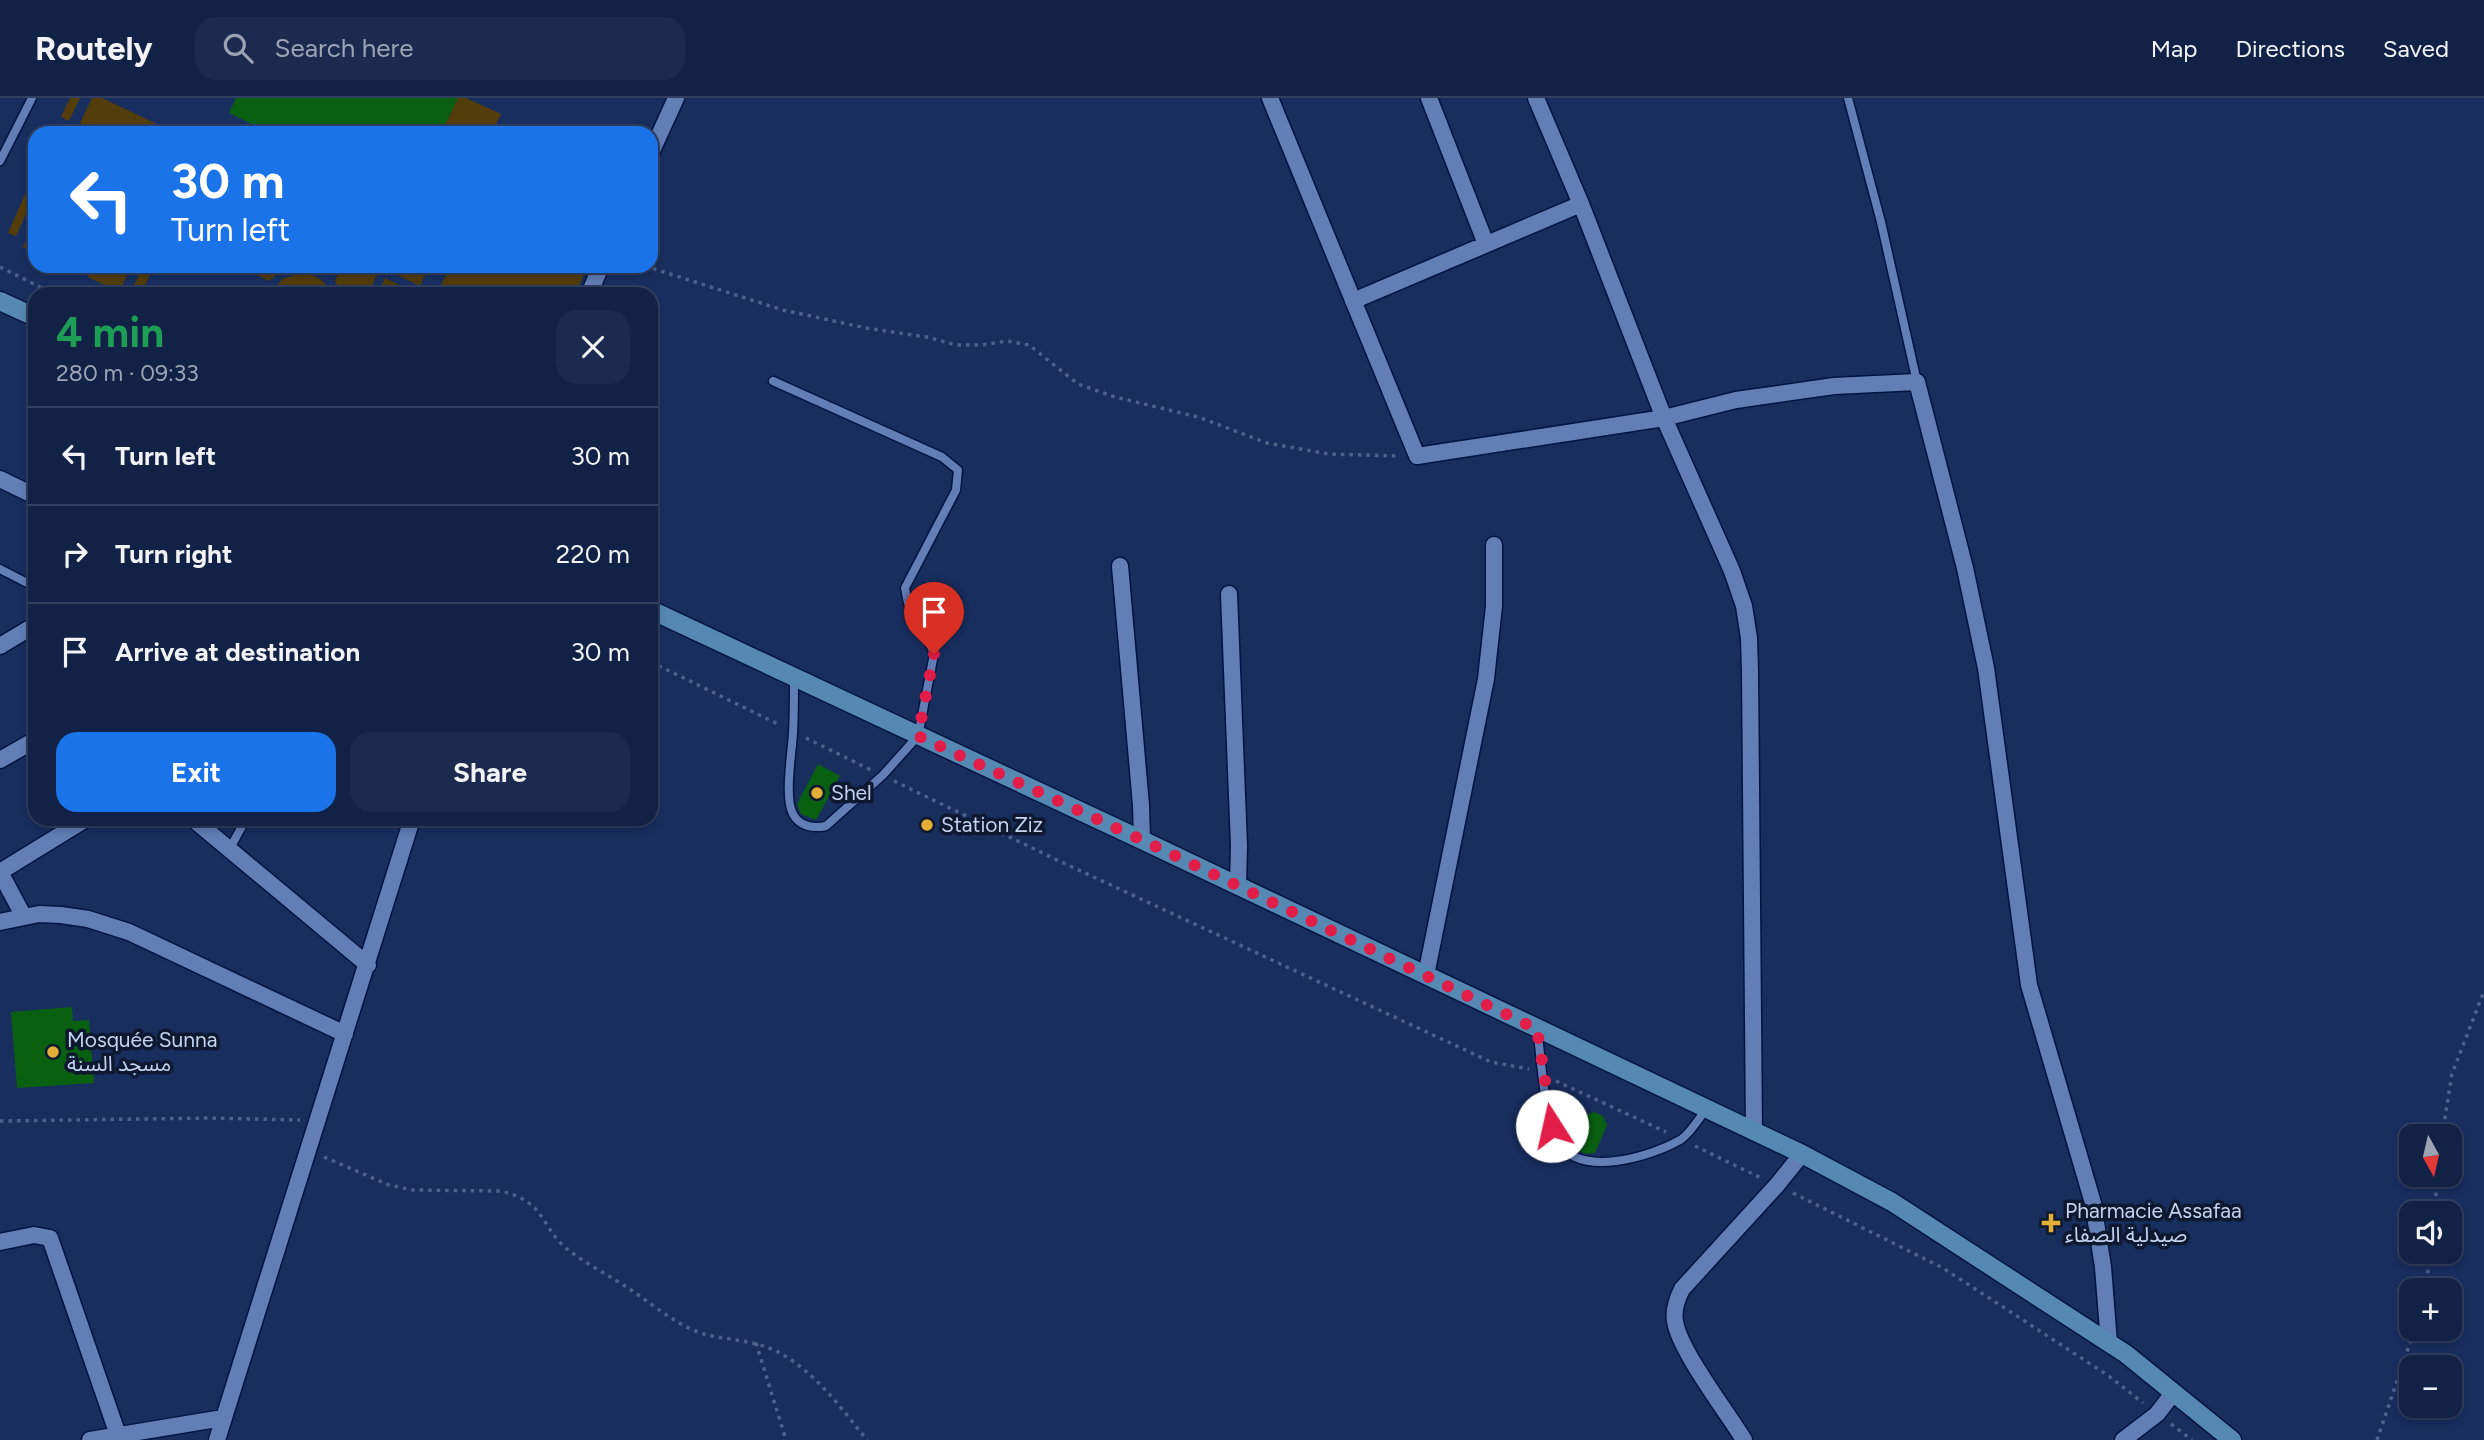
<!DOCTYPE html>
<meta charset="utf-8">
<style>
body{margin:0;font-family:Figtree,"Noto Sans Arabic",sans-serif;background:#1b2a4e;color:#f1f3f6;height:100vh;display:flex;flex-direction:column;font-size:26px;white-space:nowrap}
*{box-sizing:border-box;margin:0}
p{font-size:23px;color:#9ca4b4}
.icon{flex:none;width:38px;height:38px;fill:none;stroke:currentColor;stroke-width:2;stroke-linecap:round;stroke-linejoin:round}
.map{position:relative;flex:1;overflow:hidden}
.details{position:absolute;left:28px;top:189px;width:630px;height:539px;display:flex;flex-direction:column;background:#122247;border-radius:21px;box-shadow:0 4px 10px #0003,0 0 0 2px #313f60}
.details>*{flex:none}
.guide{position:absolute;left:28px;top:28px;width:630px;height:147px;border-radius:21px;box-shadow:0 4px 10px #0003,0 0 0 2px #313f60;background:#1a73e8;color:#fff;overflow:hidden}
.needle{width:46px;rotate:172deg}
.tools{position:absolute;left:2399px;top:1026px;display:grid;gap:14px}
.tools a{display:grid;place-items:center;width:63px;height:63px;border-radius:14px;background:#122247;box-shadow:0 4px 10px #0003,0 0 0 2px #313f60;font-size:35px}
.pin{position:absolute;display:grid;place-items:center;width:60px;height:60px;color:#fff;margin:-72px -30px;border-radius:50% 50% 50% 0;rotate:-45deg;box-shadow:0 0 7px #0007}
.pin .icon{rotate:45deg}
.me{position:absolute;width:77px;margin:-38px;rotate:350deg;stroke-linejoin:round;filter:drop-shadow(0 0 5px #0008)}
.turn{display:flex;align-items:center;gap:24px;height:147px;padding:0 28px;font-size:32px}
.turn .icon{width:91px;height:91px;stroke-width:2.5}
.turn b{display:block;font-size:49px;line-height:60px}
.round{display:grid;place-items:center;flex:none;width:74px;height:74px;border-radius:21px;background:#1b2a4e}
.head{display:flex;align-items:center;justify-content:space-between;height:119px;padding:0 28px}
h1{font-size:42px;font-weight:700;line-height:52px;color:#1e9e55}
.button{display:flex;gap:14px;margin-top:auto;padding:14px 28px}
.button a{flex:1;height:80px;border-radius:21px;background:#1a73e8;color:#fff;font-size:28px;font-weight:700;line-height:80px;text-align:center}
.button a+a{background:#1b2a4e;color:#f1f3f6}
ul{padding:0;list-style:none}
li{display:flex;align-items:center;gap:21px;height:98px;padding:0 28px;border-top:2px solid #313f60}
li div{flex:1}
li b{display:block;font-size:26px}
li em{font-style:normal}
header{display:flex;align-items:center;gap:42px;box-sizing:border-box;height:98px;padding:0 35px;background:#122247;border-bottom:2px solid #313f60}
header strong{font-size:33px}
nav{display:flex;gap:38px;margin-inline-start:auto;font-size:24px}
.search{width:490px;height:63px;background:#1b2a4e;display:flex;align-items:center;gap:18px;box-sizing:border-box;padding:0 24px;border-radius:21px;color:#9ca4b4;font-size:26px}
.map>svg:first-child{display:block}
.green{fill:#533d0a}
.building{fill:#096010}
.lines{fill:none;stroke-linecap:round;stroke-linejoin:round}
.lane-casing{stroke:#031442;stroke-width:11}
.street-casing{stroke:#031442;stroke-width:19}
.secondary-casing{stroke:#031442;stroke-width:21}
.path{stroke:#4d618c;stroke-width:3.5;stroke-dasharray:3.5 5;stroke-linecap:butt}
.lane{stroke:#627eb5;stroke-width:8}
.street{stroke:#627eb5;stroke-width:16}
.secondary{stroke:#5588b2;stroke-width:18}
.route{stroke:#e11d48;stroke-width:12;stroke-dasharray:0 21.6}
.poi-dot{fill:#e3ae35;stroke:#0e182e;stroke-width:2.5}
.labels{text-anchor:middle;stroke-width:7;stroke-linejoin:round;paint-order:stroke}
.poi-label{font-size:21px;fill:#c3d3f1;stroke:#0e182e;text-anchor:start}
</style>
<header>
<strong>Routely</strong>
<div class="search"><svg class="icon" aria-label="search" viewBox="0 0 24 24"><circle cx="10" cy="10" r="6"/><path d="M15 15l6 6"/></svg>Search here</div>
<nav><a>Map</a><a>Directions</a><a>Saved</a></nav>
</header>
<div class="map">
<svg width="2484" height="1342" viewBox="0 0 2484 1342">
<rect width="100%" height="100%" fill="#182e5f"/>
<path class="green" d="M70 0H80L69 23 61 19Z
M92 0H102L176 35H95L79 27Z
M458 0H466L501 16 492 35H441Z
M31 83 35 85V96L16 138 8 135Z
M35 121V154L23 149Z
M93 168H131L119 194 88 179Z
M143 168H154L141 196H130Z
M262 168H292L282 172 269 183 257 177Z
M342 168H359L377 177 368 196H341L335 183Z
M391 168H429L420 188 389 173Z
M450 168H588L575 196H437Z
M301 175C316 177 326 182 332 196H272L282 181Z
M385 180 416 195V196H378Z"/>
<path class="building" d="M236 0H458L441 35H270L229 15Z
M818 666 840 678 816 722 801 716 797 706Z
M72 909 73 923 89 922 94 985 17 990 11 914Z
M1594 1014 1603 1018 1607 1027 1595 1055 1586 1056 1575 1051 1573 1046 1584 1018Z"/>
<g class="lines">
<defs>
<path id="lane" d="M1848 0 1881 124 1917 284
M0 63 32 0
M773 283 942 359 958 372 956 392 905 490 908 505 927 538 934 556 918 638 883 677 826 728C813 731 799 728 793 716 784 700 792 654 793 635 794 617 794 598 794 580
M0 471 35 489
M229 752 246 721
M1537 931C1542 963 1543 1019 1560 1046 1582 1080 1652 1058 1680 1042 1690 1036 1699 1020 1707 1010"/>
<path id="street" d="M1270 0 1417 358 1664 320 1736 302 1834 288 1917 284 1965 470 1986 570 2029 887 2093 1105 2103 1169 2109 1245
M1429 0 1486 146
M1536 0 1581 106 1664 320 1732 473 1744 508 1749 540 1750 574 1754 1034
M651 55 676 0
M589 196 601 168
M1353 203 1581 106
M0 381 35 398
M1120 468 1141 707 1142 742
M1229 496 1239 748 1238 787
M0 548 35 527
M0 662 35 642
M193 721 368 867
M24 819 0 774 86 721
M0 824 39 816 61 817 88 821 129 834 345 936
M1426 877 1486 581 1494 508V447
M0 1144 34 1137 50 1140 118 1337
M90 1342 223 1320
M217 1342 412 721
M1744 1342C1727 1314 1679 1252 1675 1223 1673 1212 1677 1201 1682 1191L1777 1087 1802 1056
M2123 1342 2157 1316 2174 1294"/>
<path id="secondary" d="M0 203 35 219
M651 512 1142 742 1802 1056 1892 1104 2126 1256 2232 1342"/>
</defs>
<use href="#lane" class="lane-casing"/>
<use href="#street" class="street-casing"/>
<use href="#secondary" class="secondary-casing"/>
<path class="path" d="M645 168 783 212 866 230 927 239 956 247H981L1007 243 1029 247 1078 286 1115 299 1198 319 1267 345 1329 356 1399 358
M0 169 54 196
M651 564 780 627
M806 640 871 672
M894 683 1055 761 1491 964 1529 971
M1556 983 1666 1034
M0 1023 210 1020 300 1022
M2442 1038 2452 976 2484 893
M1695 1048 1761 1080
M324 1059 389 1087 413 1092 500 1093C549 1104 539 1131 571 1154 591 1169 614 1180 634 1194 653 1207 671 1222 693 1232 719 1243 750 1240 776 1253 814 1272 841 1310 867 1342
M1793 1095 1943 1170 2109 1278 2143 1305
M2434 1115 2438 1076
M2425 1192 2431 1153
M756 1245 786 1342
M2171 1326 2192 1342
M2377 1342 2415 1230"/>
<use href="#lane" class="lane"/>
<use href="#street" class="street"/>
<use href="#secondary" class="secondary"/>
</g>
<g class="lines">
<path class="route" d="M934 556 918 638 1142 742 1537 931 1552 1028"/>
</g>
<g class="poi-dot">
<circle cx="817" cy="695" r="7"/>
<circle cx="927" cy="727" r="7"/>
<circle cx="53" cy="954" r="7"/>
<path d="M2047.5 1114.5h7v7h7v7h-7v7h-7v-7h-7v-7h7z"/>
</g>
<g class="labels">
<g class="poi-label">
<text x="831" y="702">Shel</text>
<text x="941" y="734">Station Ziz</text>
<text x="67" y="949">Mosquée Sunna<tspan x="67" dy="24">مسجد السنة</tspan></text>
<text x="2065" y="1120">Pharmacie Assafaa<tspan x="2065" dy="24">صيدلية الصفاء</tspan></text>
</g>
</g>
</svg>
<div class="tools">
<a><svg class="needle" viewBox="-14 -14 28 28"><path d="M0-13l5 13h-10z" fill="#e53935"/><path d="M0 13l5-13h-10z" fill="#9ca4b4"/></svg></a>
<a><svg class="icon" aria-label="sound" viewBox="0 0 24 24"><path d="M4 9h4l5-4v14l-5-4H4zM17 9q2 3 0 6"/></svg></a>
<a>+</a>
<a>−</a>
</div>
<div class="pin" style="left:934px;top:556px;background:#d93025"><svg class="icon" aria-label="arrive" viewBox="0 0 24 24"><path d="M6 21V4h12l-3 4 3 4H6"/></svg></div>
<svg class="me" style="left:1552px;top:1028px" viewBox="-20 -20 40 40"><circle r="19" fill="#fff"/><path d="M0-13L10 11 0 6-10 11z" fill="#e11d48"/></svg>
<div class="guide">
<div class="turn"><svg class="icon" aria-label="left" viewBox="0 0 24 24"><path d="M17 20v-9H6M10 6l-5 5 5 5"/></svg><div><b>30 m</b>Turn left</div></div>
</div>
<section class="details">
<div class="head"><div><h1>4 min</h1><p>280 m · 09:33</p></div><a class="round"><svg class="icon" aria-label="close" viewBox="0 0 24 24"><path d="M6 6l12 12M18 6L6 18"/></svg></a></div>
<ul>
<li><svg class="icon" aria-label="left" viewBox="0 0 24 24"><path d="M17 20v-9H6M10 6l-5 5 5 5"/></svg><div><b>Turn left</b></div><em>30 m</em></li>
<li><svg class="icon" aria-label="right" viewBox="0 0 24 24"><path d="M7 20v-9h11M14 6l5 5-5 5"/></svg><div><b>Turn right</b></div><em>220 m</em></li>
<li><svg class="icon" aria-label="arrive" viewBox="0 0 24 24"><path d="M6 21V4h12l-3 4 3 4H6"/></svg><div><b>Arrive at destination</b></div><em>30 m</em></li>
</ul>
<div class="button"><a>Exit</a><a>Share</a></div>
</section>
</div>
